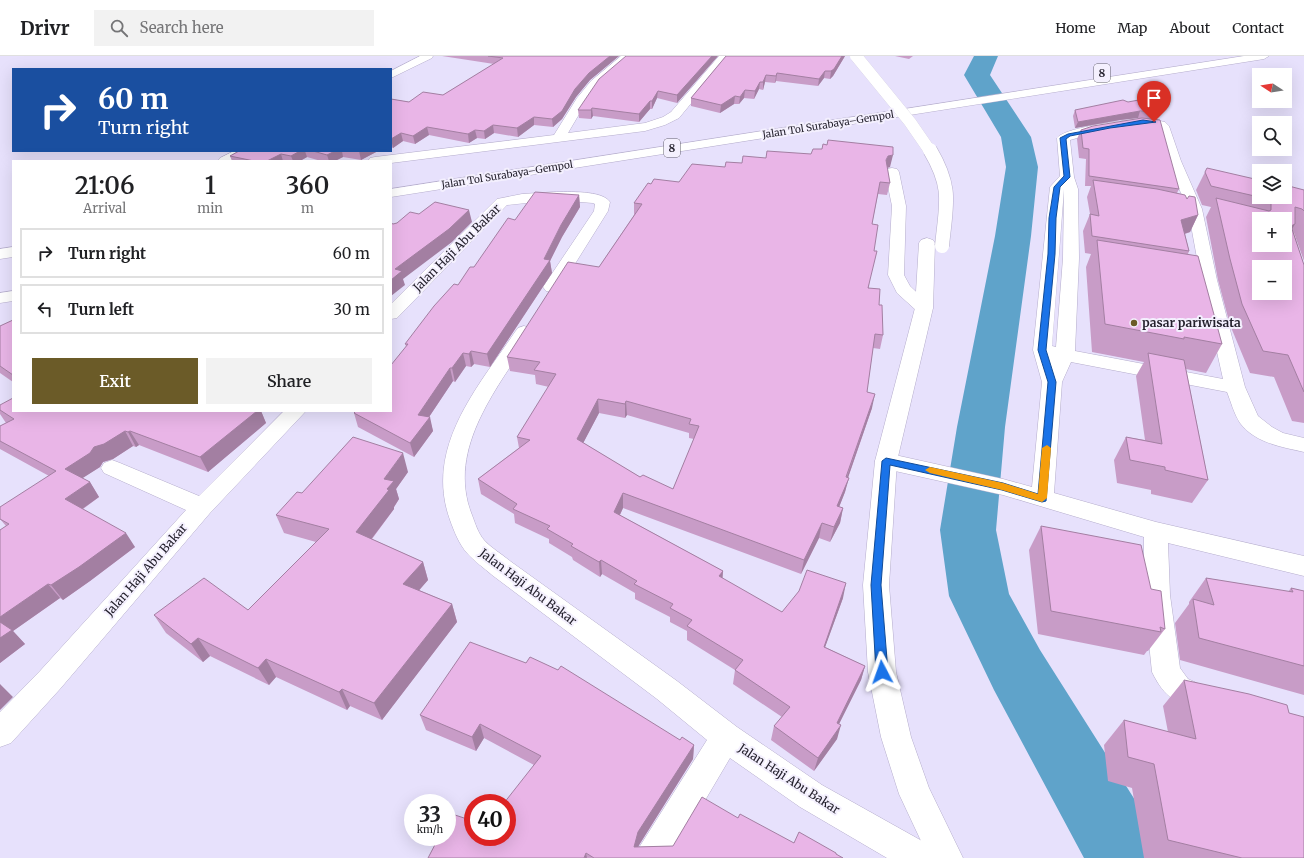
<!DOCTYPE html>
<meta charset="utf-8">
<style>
body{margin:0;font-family:Merriweather,serif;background:#f2f2f2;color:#202124;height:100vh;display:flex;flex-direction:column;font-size:15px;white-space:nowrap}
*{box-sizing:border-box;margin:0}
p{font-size:13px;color:#757577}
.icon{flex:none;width:22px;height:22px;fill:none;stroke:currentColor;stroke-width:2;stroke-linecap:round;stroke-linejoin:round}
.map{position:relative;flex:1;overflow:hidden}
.drawer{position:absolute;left:12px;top:104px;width:380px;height:252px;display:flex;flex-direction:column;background:#fff;border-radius:0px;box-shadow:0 4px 16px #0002}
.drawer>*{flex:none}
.banner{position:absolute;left:12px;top:12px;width:380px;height:84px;border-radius:0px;box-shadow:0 4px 16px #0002;background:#1a4fa0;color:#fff;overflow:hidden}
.needle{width:26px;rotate:282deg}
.fabs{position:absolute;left:1252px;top:12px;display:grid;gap:8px}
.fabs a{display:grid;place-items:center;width:40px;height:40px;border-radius:0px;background:#fff;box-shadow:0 4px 16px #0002;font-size:20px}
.speed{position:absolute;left:404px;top:738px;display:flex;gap:8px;font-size:20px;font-weight:700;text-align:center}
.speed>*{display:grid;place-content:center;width:52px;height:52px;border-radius:50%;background:#fff;box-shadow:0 4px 16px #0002;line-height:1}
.speed small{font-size:10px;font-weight:400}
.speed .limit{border:6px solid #d22;background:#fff;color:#111}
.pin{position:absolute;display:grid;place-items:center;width:34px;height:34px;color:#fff;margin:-41px -17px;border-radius:50% 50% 50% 0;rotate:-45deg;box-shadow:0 0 4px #0007}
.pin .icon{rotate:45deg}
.me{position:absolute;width:44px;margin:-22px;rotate:356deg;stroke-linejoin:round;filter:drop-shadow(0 0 3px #0008)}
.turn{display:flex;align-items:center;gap:14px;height:84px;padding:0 20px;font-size:18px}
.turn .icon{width:52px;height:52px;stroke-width:2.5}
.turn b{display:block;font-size:28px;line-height:34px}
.eta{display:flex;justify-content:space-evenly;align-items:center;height:68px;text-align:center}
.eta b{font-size:24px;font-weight:600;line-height:28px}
.cta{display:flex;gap:8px;margin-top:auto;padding:8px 20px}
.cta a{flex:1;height:46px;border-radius:0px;background:#6b5b28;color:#fff;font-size:16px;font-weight:600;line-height:46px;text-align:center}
.cta a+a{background:#f2f2f2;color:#202124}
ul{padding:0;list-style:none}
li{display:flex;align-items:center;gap:12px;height:50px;margin:0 8px 6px;padding:0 12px;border:2px solid #e0e0e0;border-radius:0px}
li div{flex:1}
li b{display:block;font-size:15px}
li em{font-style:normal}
header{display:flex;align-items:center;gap:24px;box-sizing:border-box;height:56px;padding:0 20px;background:#fff;border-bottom:1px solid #e0e0e0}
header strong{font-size:19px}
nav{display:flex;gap:22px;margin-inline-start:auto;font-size:14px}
.search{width:280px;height:36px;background:#f2f2f2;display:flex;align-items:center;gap:10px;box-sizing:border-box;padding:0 14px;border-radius:0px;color:#757577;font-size:15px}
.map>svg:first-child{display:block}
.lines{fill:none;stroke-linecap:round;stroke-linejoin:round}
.river{fill:#5fa3ca;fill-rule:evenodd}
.minor-casing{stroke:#b5adcc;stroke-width:1}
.tertiary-casing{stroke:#b5adcc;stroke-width:1}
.motorway-casing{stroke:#b5adcc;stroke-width:1}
.minor{fill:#fff;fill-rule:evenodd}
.tertiary{fill:#fff;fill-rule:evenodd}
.motorway{fill:#fff;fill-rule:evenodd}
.tertiary-bridge-far1-casing{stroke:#b5adcc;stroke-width:12;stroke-linecap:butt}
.tertiary-bridge-casing{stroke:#b5adcc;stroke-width:15;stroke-linecap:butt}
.tertiary-bridge-far1{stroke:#fff;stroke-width:12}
.tertiary-bridge{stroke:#fff;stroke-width:14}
.wall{fill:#c89cc7;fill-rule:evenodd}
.shaded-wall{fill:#a37fa2}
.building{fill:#e9b5e7;stroke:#a37fa2;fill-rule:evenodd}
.route{fill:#1a73e8;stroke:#114b97}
.slow{fill:#f59e0b}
.poi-dot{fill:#6b5b28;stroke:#f4f0fe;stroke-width:1.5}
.labels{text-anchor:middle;stroke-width:4;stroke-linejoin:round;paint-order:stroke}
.far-street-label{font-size:10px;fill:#221f2b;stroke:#f4f0fe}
.shield{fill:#f4f0fe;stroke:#615e6a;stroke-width:1}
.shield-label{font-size:11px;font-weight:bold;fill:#221f2b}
.street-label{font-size:12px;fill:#221f2b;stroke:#f4f0fe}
.poi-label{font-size:12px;font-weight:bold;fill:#221f2b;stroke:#f4f0fe;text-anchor:start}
</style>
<header>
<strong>Drivr</strong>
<div class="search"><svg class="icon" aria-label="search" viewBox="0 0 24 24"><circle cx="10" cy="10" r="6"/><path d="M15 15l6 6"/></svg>Search here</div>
<nav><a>Home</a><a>Map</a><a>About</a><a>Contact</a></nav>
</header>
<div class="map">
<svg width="1304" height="802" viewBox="0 0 1304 802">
<rect width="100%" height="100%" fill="#e7e1fc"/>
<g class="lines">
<path class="river" d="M974 0H998L990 19 1031 81 1038 111 1031 180 1005 371 996 474 1009 538 1040 594 1154 774 1165 802H1084L994 634 949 540 940 474 957 371 995 180 1006 111 1001 81 964 19Z"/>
<defs>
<path id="minor" d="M420 0H433L432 2 391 22V15Z
M621 0H633L598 30 588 43 568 77 645 67 663 61 671 56 719 0H730L679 62 665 69 645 75 391 107V105H368L370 102 375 101 554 79 577 42 591 25Z
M1150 63 1165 66 1169 70 1181 105 1202 153 1217 224 1245 331 1258 360 1272 371 1283 377 1304 382V396C1282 391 1255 387 1240 367 1234 358 1231 346 1227 336L1071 306 1062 326 1054 437 1156 466 1304 500V520L1168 487 1170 539 1180 612 1188 623 1214 635 1219 644 1214 653 1204 657C1177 647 1165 643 1152 616L1144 539V481L1003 439 886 413 878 410 875 405 878 400 886 397 1003 423 1032 431 1042 326 1033 294 1050 131 1060 120 1057 82C1064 71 1135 62 1150 63ZM1147 70 1157 72 1167 105 1188 153 1201 224 1223 323 1075 295 1079 202 1078 133 1074 121 1070 84 1102 75ZM1064 133 1063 202 1056 291 1052 290Z
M234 95H251C243 105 230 105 218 105L220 102Z
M892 112 897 113 899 116 906 150 904 219 910 230 933 252 930 256 924 257 918 256 897 237 888 219 892 150 885 116 887 113Z
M554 136C568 136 602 134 610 146L608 155 558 235 552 236 546 235 543 231 594 155 595 148 593 147 554 144 507 149 397 262 391 263V248L497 143 522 138Z
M1285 170 1304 174V184L1285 180Z
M13 235V245L0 247V237Z
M524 270 530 272 533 276C500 329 445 392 472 459 475 467 478 477 484 484 491 492 502 498 510 505L677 625 737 671 822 729 931 790 936 802H887L800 751 730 702 671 802H635L640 790 707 684 657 643 492 519C484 512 474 505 467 497 459 488 454 475 450 464 424 392 477 332 515 276L518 272Z
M284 355H306L210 457 60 633 11 687 0 691V656L40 615 186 454 104 417 101 412 104 407 112 404 120 407 199 440Z"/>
<path id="tertiary" d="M927 182 933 184 935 187 933 252 897 405 889 529 896 616 911 681 929 732 963 802H929L899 738 881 681 868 616 863 529 875 405 915 252 919 187 921 184Z"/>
<path id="motorway" d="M1244 0H1269L1264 3 391 141V133Z
M13 191V201L0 203V193Z"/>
</defs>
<use href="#minor" class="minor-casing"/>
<use href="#tertiary" class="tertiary-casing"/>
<use href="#motorway" class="motorway-casing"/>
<use href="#minor" class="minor"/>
<use href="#tertiary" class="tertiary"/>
<use href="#motorway" class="motorway"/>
<defs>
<path id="tertiary-bridge-far1" d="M856 0 910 66 930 95"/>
<path id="tertiary-bridge" d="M930 94C953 133 946 148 942 190"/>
</defs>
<use href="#tertiary-bridge-far1" class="tertiary-bridge-far1-casing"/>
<use href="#tertiary-bridge" class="tertiary-bridge-casing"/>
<use href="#tertiary-bridge-far1" class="tertiary-bridge-far1"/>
<use href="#tertiary-bridge" class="tertiary-bridge"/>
</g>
<path class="wall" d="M442 0H619L590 24 576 41 562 63 553 71 534 69 518 81 494 77 485 83 477 82 469 87 429 79 415 88 403 85 393 92 391 91V43L409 46 443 39 494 8Z
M718 0 677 47 657 42 652 53H650L639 66 593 60 591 63 579 62 578 54Z
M726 0H845L833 20 830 23 824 22 818 30 776 25 775 27 765 26 763 34 759 33 754 43 744 42 739 48H734L720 57 691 50V42Z
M895 0H913L909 3Z
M1075 54 1156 56 1153 62H1138L1120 64 1075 72 1073 60Z
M1081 74 1179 133 1177 137 1187 143 1198 159 1190 176 1185 178 1189 195 1188 198 1222 288 1206 317 1186 313 1208 424 1192 447 1151 438V434L1117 427 1114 404 1126 381 1145 384 1136 320 1144 306 1092 296 1086 211 1091 198 1085 197 1083 175 1090 158 1087 141 1091 130H1085L1086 103 1079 102 1077 83Z
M239 95H378L361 104 343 101 335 105H321L307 101 300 105H232L230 100Z
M742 107 890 111 887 112 890 127 887 139 878 138 872 168 869 232 879 249 883 279 880 293 873 292 867 336 872 352 848 422 845 436 839 451 843 452 840 467 830 486 819 482 801 518 623 452 620 459 723 515 722 523 782 556 843 542 825 591 865 610 861 624 839 668 837 683 814 715 771 684 774 670 782 661 733 628 735 614 687 584V575L670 566V561L635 543V537L602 518 600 521 573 504 572 501 549 487V483L515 467 514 458 481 438 478 423 519 392 517 381 549 331 536 328 535 319 510 315 507 301 599 211 634 159V147L651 128 679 126 725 111ZM599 357 625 362 627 359 689 377V382L694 383 673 433 640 421 583 387Z
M1205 116 1304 134V205L1294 177 1293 175 1304 209V367L1292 365 1274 321 1250 317 1230 269 1218 224 1206 161 1211 151 1202 149 1196 134Z
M579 139 580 151 562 181 550 205 552 217 490 311 474 308 471 311 466 310 455 326 453 325 429 361 433 375 414 401 358 371 354 357 391 355 406 290 405 288 474 211 515 164Z
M13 264V326L0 317V270Z
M0 349 13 355H261L266 367 208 416 139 389 136 391 133 390 113 403 103 406 100 411 82 422 90 426 99 441 83 453 135 491 90 525 63 544 60 542 13 575 25 588 0 607V474L6 470 0 463 49 420 0 393V370L6 367 0 358Z
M408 416 396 433 399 443 394 451V453L372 483 423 506 428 524 419 534 452 548 457 566 382 664 350 650 347 654 276 621 269 629 210 600 203 606 166 577 154 559 248 554 316 486 284 477 276 459 302 437Z
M1041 470 1151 533 1165 573 1148 595H1147L1144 599 1038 578 1029 494Z
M1206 522 1288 536 1291 532 1304 535V639L1180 604 1175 567 1189 548V546Z
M1184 624 1304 802H1144L1132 732 1108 725 1104 689 1124 664 1168 676 1163 650Z
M420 659 680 684 694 689 693 703 638 791 673 790 738 762 794 787 836 798 843 802H428L507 781 534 709 484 682 476 695 426 674Z"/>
<path class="shaded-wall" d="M610 0H619L590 24 576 41 562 63 553 71 552 63 575 33 589 17Z
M712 0H718L677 47V39Z
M842 0H845L833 20 830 23 831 15Z
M825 15 824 22 818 30 819 23Z
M777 17 776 25 775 27 776 20Z
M766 19 765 26 763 34V26Z
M760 26 759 33 754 43 755 35Z
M745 34 744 42 739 48 740 41Z
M658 35 657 42 652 53V45Z
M735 40 734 48 720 57 721 49Z
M650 45V53L639 66V58Z
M592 52 593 60 591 63V54Z
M1140 55 1138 62 1120 64 1075 72 1078 66 1123 58Z
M534 61V69L518 81 517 72Z
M493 69 494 77 485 83 484 75Z
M427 71 429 79 415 88 413 80Z
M475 74 477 82 469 87 468 78Z
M401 77 403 85 393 92 391 83Z
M300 95H305L307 101 300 105H293L291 100Z
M335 95H342L343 101 335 105H329L327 99Z
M359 95H378L361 104Z
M281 98 283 105H267Z
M893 99 890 111 886 112V104L888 100Z
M579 139 580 151 562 181 550 205 552 217 490 311 487 298 544 203 561 169Z
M469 154 472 166 452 186 403 223 405 229 391 240V224L395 213Z
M1198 159 1190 176 1173 181 1181 164Z
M1295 168 1285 185 1291 170Z
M471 295 474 308 471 311 469 298Z
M463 297 466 310 455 326 452 312Z
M450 312 453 325 423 370 430 361 433 375 414 401 410 387 418 359Z
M875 338 872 352 844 433 849 422 845 436 834 464 837 450Z
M598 343 599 357 578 397 577 383Z
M626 345 627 359 625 362V348Z
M257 355H261L266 367 208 416 200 401Z
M125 375 133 390 113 403 103 406 100 411 75 427 65 413 94 391Z
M130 375 139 389 136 391 128 376Z
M403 397 408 416 396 433 399 443 394 451V453L363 494 356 476 384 423Z
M90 426 99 441 75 458 65 443Z
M623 437V452L614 471V456Z
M843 452 840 467 830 486 834 471Z
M822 467 819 482 801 518 804 504Z
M126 477 135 491 90 525 63 544 51 529Z
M601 504 602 518 600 521 599 506Z
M423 506 428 524 409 546 403 528Z
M723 515 722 529 719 520Z
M846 527 843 542 820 605 824 591Z
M48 528 60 542 13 575 25 588 0 607V561Z
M452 548 457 566 382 664 374 647Z
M198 582 210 600 203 606 191 588Z
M266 603 276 621 269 629 258 612Z
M865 610 861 624 833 680 837 667Z
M0 628 13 641 0 654Z
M342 633 350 650 347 654 339 636Z
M480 668 484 682 476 695 472 681Z
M841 669 837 683 814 715 818 702Z
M694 689 693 703 639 789 634 802V791L638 776Z
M586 797 587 802H584Z"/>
<path class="building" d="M488 0H610L589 17 575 33 562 55 552 63 534 61 517 72 493 69 484 75 475 74 468 78 427 71 413 80 401 77 391 83V43L409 46 423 36 443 39 503 2Z
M626 0H712L677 39 658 35 652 45H650L639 58 592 52 591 54H578L599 23Z
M726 0H842L834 13 831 15H825L819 23 777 17 776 20 766 19 763 26H760L755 35 745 34 740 41 735 40 721 49 691 42Z
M1144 43 1154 47 1156 56 1140 55 1123 58 1078 66 1075 54 1123 44 1128 46Z
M1142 62 1160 64 1179 133 1089 120V93L1083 92 1081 74 1093 70Z
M828 84 893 91V99L888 100 886 104 890 127 880 126 872 168 878 169 874 195H877L868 232 880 233 879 249H882L883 279 875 278 867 336 875 338 846 421 849 422 837 450 843 452 834 471 822 467 804 504 623 437 614 456 723 515 719 520 782 556 799 535 807 514 846 527 824 591 865 610 837 667 841 669 818 702 774 670 790 651 735 614 743 604 687 570 692 564 670 552 673 548 634 528 637 525 601 504 599 506 571 490 573 488 547 473 550 470 513 453 517 448 478 423 530 384 517 381 556 318 534 314 540 306 507 301 568 206 599 211 642 148 634 147 648 127 651 128 654 123 679 126 692 108 725 111 726 106 742 107 743 100 766 102 767 95 811 98 813 93H822L823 88 827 89ZM598 343 625 348 626 345 691 363 689 368 699 370 673 433 643 419 640 421 577 383Z
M239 95H300L291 100 281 98 267 105H254L230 100Z
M313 95H335L327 99Z
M1207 112 1259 124V141L1211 130 1205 116Z
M1093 124 1157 133 1185 139 1187 143 1189 140 1195 141 1198 159 1181 164 1189 195 1092 180 1090 158 1099 160Z
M1285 129 1304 134V155L1302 153 1295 151V168L1291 170 1304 209V336L1288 299 1263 295 1242 248 1230 203 1216 142 1269 155 1271 154V144L1259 141H1285ZM1259 163H1285V189H1259ZM1259 211H1285V237H1259Z
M535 136 579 139 561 169 544 203 550 204 487 298 471 295 469 298 463 297 452 312H450L418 359 430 361 410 387 354 357 356 355H391V309L408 288H405L434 250 454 228 458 229 470 211H474L508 162 515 164Z
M435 146 469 154 449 173 395 213 402 215 391 224V167L393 168 397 167 410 156 419 158Z
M1097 184 1198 200 1222 288 1184 281V283L1105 268Z
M13 264V319L0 310V270Z
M1148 297 1184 304 1208 424 1165 414V411L1130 404 1126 381 1162 388Z
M13 342V355H257L200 401 130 375 128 376 125 375 104 388 94 391 90 397 65 413 90 426 65 443 126 477 79 511 51 529 48 528 0 561V474L9 468 0 463V451L56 415 0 385V370L14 363 0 354V349Z
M353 381 403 397 384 423 394 425 387 433 389 434 356 476 423 506 403 528 452 548 374 647 342 633 339 636 266 603 258 612 198 582 191 588 154 559 204 522 248 554 329 473 276 459 297 436 302 437Z
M1041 470 1141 489 1151 533 1161 535 1165 573 1160 571 1161 576 1051 555Z
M1206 522 1293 536 1291 532 1304 535V610L1199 582 1193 543 1214 549Z
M0 566 12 574 0 582Z
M470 586 526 607 530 601 558 614 561 610 680 684 682 681 694 689 638 776 634 791 673 790 702 741 738 762 740 758 794 787 799 776 836 797V798L843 802H594L586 797 584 802H428L439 781H447V767L452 758 473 765V781H507V747H504L541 700 480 668 472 681 420 659Z
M1184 624 1249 638 1287 649 1289 657 1304 661V802H1242L1168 784 1154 708 1128 701 1124 664 1196 683Z"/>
<path class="route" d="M1143 64 1156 66 1110 72 1070 80 1066 83 1070 121 1060 131 1056 162 1055 198 1046 294 1056 326 1046 445 1042 446 1002 434 890 409 881 529 888 616 886 620 882 622 878 620 876 616 871 529 882 405 886 402 1003 427 1038 438 1048 326 1038 294 1048 198 1049 162 1054 131 1064 120 1060 82 1068 78Z"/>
<path class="slow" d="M1047 389 1051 392 1047 442 1042 446 1002 434 930 417 925 414 930 411 1003 427 1038 438 1042 392Z"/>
<circle class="poi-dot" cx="1134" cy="267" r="4"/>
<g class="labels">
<g class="far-street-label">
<text transform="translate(828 68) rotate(-9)" y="4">Jalan Tol Surabaya–Gempol</text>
<text transform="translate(507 118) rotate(-9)" y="4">Jalan Tol Surabaya–Gempol</text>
</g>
<g class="shield">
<rect x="1094" y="8" width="16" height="18" rx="3"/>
<rect x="664" y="83" width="16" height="18" rx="3"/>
</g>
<g class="shield-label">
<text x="1102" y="21">8</text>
<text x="672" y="96">8</text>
</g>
<g class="street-label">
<text transform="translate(457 192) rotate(-45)" y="4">Jalan Haji Abu Bakar</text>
<text transform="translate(146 514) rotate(-49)" y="4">Jalan Haji Abu Bakar</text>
<text transform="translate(528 531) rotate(37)" y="4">Jalan Haji Abu Bakar</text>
<text transform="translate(789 723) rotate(33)" y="4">Jalan Haji Abu Bakar</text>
</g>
<g class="poi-label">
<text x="1142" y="271">pasar pariwisata</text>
</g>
</g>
</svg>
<div class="fabs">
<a><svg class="needle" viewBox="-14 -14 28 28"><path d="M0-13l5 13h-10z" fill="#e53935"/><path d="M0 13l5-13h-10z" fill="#757577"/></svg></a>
<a><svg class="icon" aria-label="search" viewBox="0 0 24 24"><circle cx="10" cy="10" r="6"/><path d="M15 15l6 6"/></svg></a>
<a><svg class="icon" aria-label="layers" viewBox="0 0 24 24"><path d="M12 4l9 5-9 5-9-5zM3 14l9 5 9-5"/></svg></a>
<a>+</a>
<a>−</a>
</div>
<div class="speed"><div>33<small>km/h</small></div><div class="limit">40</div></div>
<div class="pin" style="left:1154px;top:66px;background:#d93025"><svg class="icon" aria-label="arrive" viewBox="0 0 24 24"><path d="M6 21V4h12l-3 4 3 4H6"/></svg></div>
<svg class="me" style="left:882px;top:616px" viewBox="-20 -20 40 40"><path d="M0-17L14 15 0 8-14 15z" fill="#1a73e8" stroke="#fff" stroke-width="4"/></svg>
<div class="banner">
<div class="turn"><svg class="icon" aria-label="right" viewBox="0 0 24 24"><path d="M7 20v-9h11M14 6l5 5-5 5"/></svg><div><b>60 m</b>Turn right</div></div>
</div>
<section class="drawer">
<div class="eta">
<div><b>21:06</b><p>Arrival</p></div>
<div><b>1</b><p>min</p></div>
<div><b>360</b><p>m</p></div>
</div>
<ul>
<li><svg class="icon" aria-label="right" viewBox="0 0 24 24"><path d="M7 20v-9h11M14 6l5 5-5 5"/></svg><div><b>Turn right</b></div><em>60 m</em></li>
<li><svg class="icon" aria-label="left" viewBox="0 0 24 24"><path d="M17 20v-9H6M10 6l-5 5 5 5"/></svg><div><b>Turn left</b></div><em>30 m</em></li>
</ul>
<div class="cta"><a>Exit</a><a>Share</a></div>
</section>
</div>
